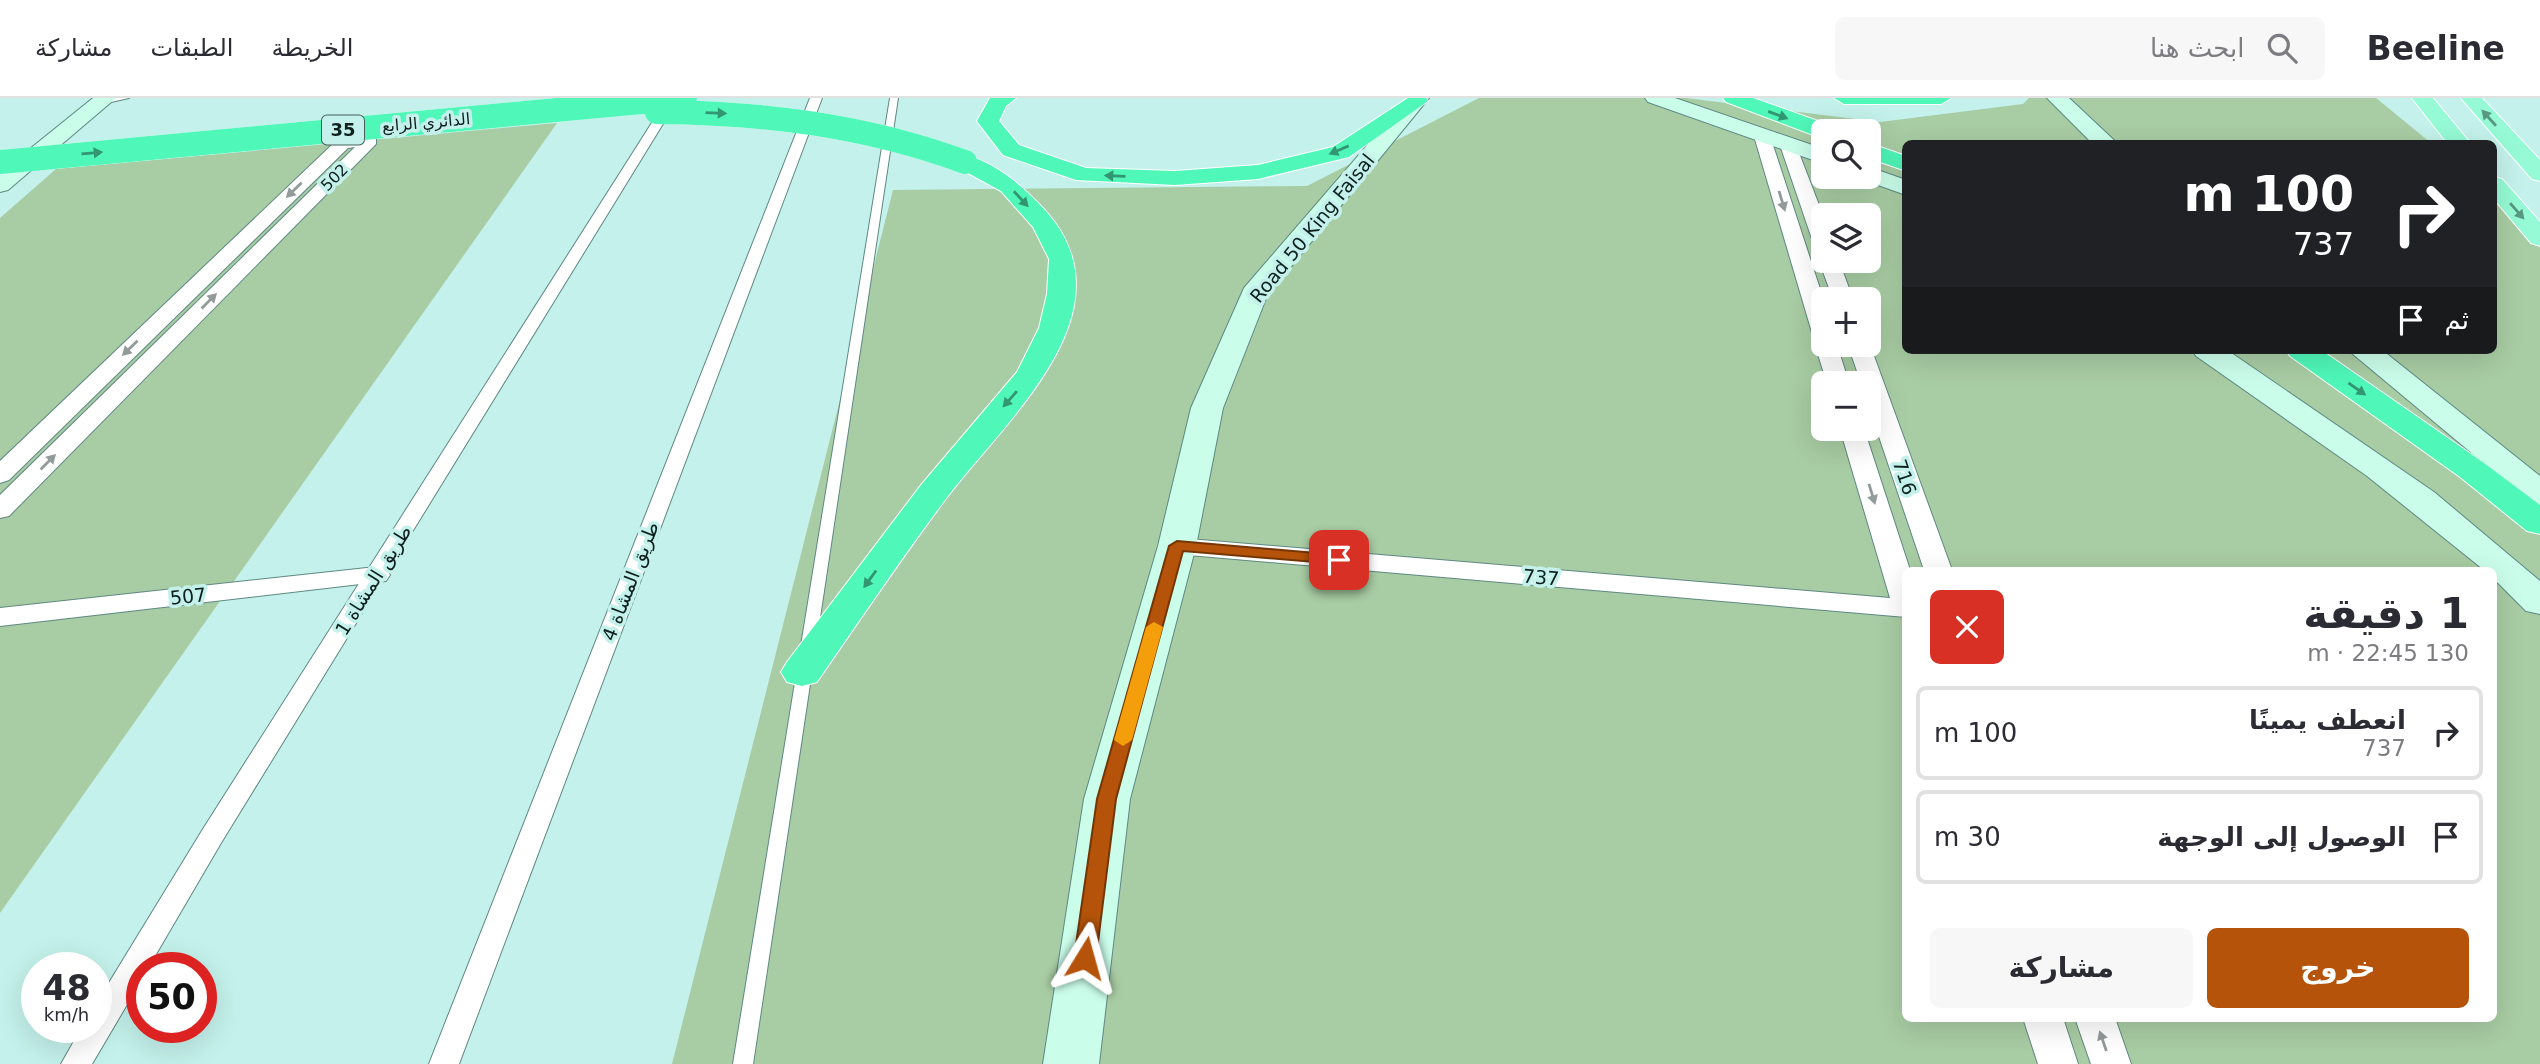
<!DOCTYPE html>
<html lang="ar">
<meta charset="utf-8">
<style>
body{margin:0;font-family:"DejaVu Sans",Cairo,sans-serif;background:#f7f7f7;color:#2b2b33;direction:rtl;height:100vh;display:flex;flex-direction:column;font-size:26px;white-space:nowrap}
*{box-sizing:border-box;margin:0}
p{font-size:23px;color:#7c7c81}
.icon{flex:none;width:38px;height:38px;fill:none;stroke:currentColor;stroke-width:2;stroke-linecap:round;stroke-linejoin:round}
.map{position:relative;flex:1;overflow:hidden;direction:ltr}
.sheet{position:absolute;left:1902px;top:469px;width:595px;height:455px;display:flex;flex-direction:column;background:#fff;border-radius:10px;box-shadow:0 7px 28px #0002;direction:rtl}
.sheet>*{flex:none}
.guide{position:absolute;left:1902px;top:42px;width:595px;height:214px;border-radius:10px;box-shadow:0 7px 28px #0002;direction:rtl;background:#202124;color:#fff;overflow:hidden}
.fabs{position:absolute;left:1811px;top:21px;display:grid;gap:14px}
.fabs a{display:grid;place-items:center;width:70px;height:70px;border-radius:10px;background:#fff;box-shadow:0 7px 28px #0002;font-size:35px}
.speed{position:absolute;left:21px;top:854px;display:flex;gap:14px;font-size:35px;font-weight:700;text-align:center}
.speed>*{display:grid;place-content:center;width:91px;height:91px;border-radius:50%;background:#fff;box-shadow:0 7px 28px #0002;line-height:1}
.speed small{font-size:18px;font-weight:400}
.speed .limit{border:10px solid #d22;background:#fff;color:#111}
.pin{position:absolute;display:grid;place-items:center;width:60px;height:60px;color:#fff;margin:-30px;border-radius:14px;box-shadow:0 4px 10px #0006}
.me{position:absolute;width:77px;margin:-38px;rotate:8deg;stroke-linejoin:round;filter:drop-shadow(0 0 5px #0008)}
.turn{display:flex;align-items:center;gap:24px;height:147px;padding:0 28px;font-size:32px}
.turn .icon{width:91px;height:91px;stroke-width:2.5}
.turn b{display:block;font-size:49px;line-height:60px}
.then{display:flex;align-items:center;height:66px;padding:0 28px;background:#0003;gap:14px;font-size:26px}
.round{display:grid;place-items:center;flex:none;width:74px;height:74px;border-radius:10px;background:#f7f7f7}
.head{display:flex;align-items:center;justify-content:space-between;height:119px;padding:0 28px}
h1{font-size:42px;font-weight:700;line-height:52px}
.button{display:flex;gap:14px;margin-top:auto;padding:14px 28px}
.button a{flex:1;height:80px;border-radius:10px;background:#b45309;color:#fff;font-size:28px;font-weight:700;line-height:80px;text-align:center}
.button a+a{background:#f7f7f7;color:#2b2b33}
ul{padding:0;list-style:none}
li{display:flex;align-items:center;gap:21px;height:94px;margin:0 14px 10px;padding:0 14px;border:4px solid #e1e1e2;border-radius:10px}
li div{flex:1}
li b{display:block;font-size:26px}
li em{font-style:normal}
header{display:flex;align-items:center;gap:42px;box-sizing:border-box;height:98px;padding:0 35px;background:#fff;border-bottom:2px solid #e1e1e2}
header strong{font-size:33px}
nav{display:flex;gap:38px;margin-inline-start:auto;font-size:24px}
.search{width:490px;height:63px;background:#f7f7f7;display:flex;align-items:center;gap:18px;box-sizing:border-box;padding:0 24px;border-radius:10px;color:#7c7c81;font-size:26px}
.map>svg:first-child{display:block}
.green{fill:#a8cca3;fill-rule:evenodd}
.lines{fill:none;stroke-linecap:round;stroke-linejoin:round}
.service-casing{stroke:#5e8983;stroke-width:2}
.pedestrian-casing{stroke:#5e8983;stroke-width:2}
.minor-casing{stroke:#5e8983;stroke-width:2}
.secondary-casing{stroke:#5e8983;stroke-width:2}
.primary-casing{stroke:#fff;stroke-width:2}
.motorway-casing{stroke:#fff;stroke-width:2}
.service{fill:#fff;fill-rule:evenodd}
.pedestrian{fill:#fff;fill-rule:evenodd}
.minor{fill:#fff;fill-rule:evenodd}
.secondary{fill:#cafdea;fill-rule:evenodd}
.primary{fill:#95fad5;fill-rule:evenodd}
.motorway{fill:#4ff7b9;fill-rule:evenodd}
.motorway-bridge-casing{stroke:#fff;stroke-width:24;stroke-linecap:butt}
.motorway-bridge{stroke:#4ff7b9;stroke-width:24}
.oneway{fill:#329673}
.oneway2{fill:#589883}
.oneway3{fill:#939b9a}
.route{fill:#b45309;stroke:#753606;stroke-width:2}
.slow{fill:#f59e0b}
.labels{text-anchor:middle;stroke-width:7;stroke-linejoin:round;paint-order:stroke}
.far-street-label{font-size:16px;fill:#0e201e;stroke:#c4f1eb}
.shield{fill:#c4f1eb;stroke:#455f5c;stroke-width:2}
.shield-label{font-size:18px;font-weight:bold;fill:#0e201e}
.street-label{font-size:19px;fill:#0e201e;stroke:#c4f1eb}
</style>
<header>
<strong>Beeline</strong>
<div class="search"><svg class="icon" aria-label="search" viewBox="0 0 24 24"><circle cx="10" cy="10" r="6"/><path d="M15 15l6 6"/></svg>ابحث هنا</div>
<nav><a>الخريطة</a><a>الطبقات</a><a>مشاركة</a></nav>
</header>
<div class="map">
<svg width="2540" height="966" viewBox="0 0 2540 966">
<rect width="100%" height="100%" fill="#c4f1eb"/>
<path class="green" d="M1479 0H1686L1880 24 2023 6 2029 0H2376L2431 45 1906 46V252H2494V97L2540 136V966H672L893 92 1307 88ZM1824 33H1869V79H1824ZM1824 117H1869V163H1824ZM1824 201H1869V247H1824ZM1824 285H1869V331H1824ZM1906 472H2494V920H1906Z
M557 25 0 815V120L56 71Z"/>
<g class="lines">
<defs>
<path id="service" d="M112 0H129L102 6 98 4Z
M890 0H898L753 966H733Z"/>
<path id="pedestrian" d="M810 0H822L459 966H429Z
M667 1 677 3 221 745 148 870H142V881L92 966H61L82 929H96V906L203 731Z"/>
<path id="minor" d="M1762 33 1770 38 1824 203V247H1837L1849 285H1827L1815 247 1818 243 1813 238 1754 38Z
M370 38 376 40V46L9 418 0 420V397L355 49 348 50 9 382 0 385V363L337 42Z
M1788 42 1796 47 1824 120V153L1814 147 1780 47Z
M1822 159 1824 163H1839L1853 201H1833L1819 163Z
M1848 247H1870L1952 472H1924L1869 309V285H1861Z
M1840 331H1864L1910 472H1906V519L1177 456 1167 454 1163 448 1167 442 1177 440 1890 500Z
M376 469 386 471 390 477 386 483 0 528V510Z
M2023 920H2063L2078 966H2038Z
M2075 920H2115L2131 966H2091Z"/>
<path id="secondary" d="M93 0H116L8 92 0 94V75Z
M1408 0H1429L1267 198 1223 310 1196 448 1130 701 1099 966H1043L1084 701 1158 448 1191 310 1244 190Z
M1645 0H1675L1824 51V66L1648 4Z
M2047 0H2069L2118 46H2093Z
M1869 69 1906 82V97L1861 81 1859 79H1869Z
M2192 252H2227L2434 394 2540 483V516L2526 513 2494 481V472H2484L2367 378 2196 258Z
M2348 252H2382L2540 378V406L2528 402Z"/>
<path id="primary" d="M2412 0H2433L2471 46H2448Z
M2461 0H2482L2540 62V83L2532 81Z
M2494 79 2502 81 2540 124V148L2531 145 2494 101Z"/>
<path id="motorway" d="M990 0H1016L1006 8 999 23 1019 47 1086 70 1175 73 1258 67 1333 49 1408 0H1426L1428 3 1349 59 1258 81 1175 87 1076 82 1003 57 977 23Z
M1723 0H1753L1832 28 1835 33H1824V39L1816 38 1726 4Z
M1834 0H1951L1941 6H1844Z
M1869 45 1906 58V73L1869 60Z
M965 57C996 65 1021 87 1043 110 1138 211 1004 323 945 402 901 461 859 523 817 584L802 588 787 584 781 574 787 564 921 387 1017 274 1039 230 1047 196 1049 161 1033 129 1001 93 957 69 953 64 957 59Z
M2286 252H2321L2484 365 2540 407V436L2527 433 2460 379 2290 258Z"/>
</defs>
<use href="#service" class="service-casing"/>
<use href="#pedestrian" class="pedestrian-casing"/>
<use href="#minor" class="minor-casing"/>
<use href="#secondary" class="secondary-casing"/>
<use href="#primary" class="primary-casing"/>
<use href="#motorway" class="motorway-casing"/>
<use href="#service" class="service"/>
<use href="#pedestrian" class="pedestrian"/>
<use href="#minor" class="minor"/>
<use href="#secondary" class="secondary"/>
<use href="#primary" class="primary"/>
<use href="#motorway" class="motorway"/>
<defs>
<path id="motorway-bridge" d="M657 14C764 15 864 27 965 64
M0 64 685 0"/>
</defs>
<use href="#motorway-bridge" class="motorway-bridge-casing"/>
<use href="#motorway-bridge" class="motorway-bridge"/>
</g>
<defs><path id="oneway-solid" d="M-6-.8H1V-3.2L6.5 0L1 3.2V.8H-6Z" transform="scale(1.75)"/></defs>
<g class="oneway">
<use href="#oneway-solid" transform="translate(716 15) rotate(2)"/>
<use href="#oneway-solid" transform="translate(1778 17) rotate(20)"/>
<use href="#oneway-solid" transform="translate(1339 52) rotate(157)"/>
<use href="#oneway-solid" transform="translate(92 55) rotate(-5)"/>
<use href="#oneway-solid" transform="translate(1115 78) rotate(-178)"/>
<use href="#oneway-solid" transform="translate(1021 101) rotate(47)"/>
<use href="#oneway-solid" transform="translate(2357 291) rotate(35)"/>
<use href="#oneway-solid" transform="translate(1010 301) rotate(131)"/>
<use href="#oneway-solid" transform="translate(870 481) rotate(126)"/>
</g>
<g class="oneway2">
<use href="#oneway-solid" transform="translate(2489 20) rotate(-132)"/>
<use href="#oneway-solid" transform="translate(2517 113) rotate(49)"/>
</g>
<g class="oneway3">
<use href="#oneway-solid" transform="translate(294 92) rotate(136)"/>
<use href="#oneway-solid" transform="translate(1782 103) rotate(73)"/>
<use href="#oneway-solid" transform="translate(209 203) rotate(-45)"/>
<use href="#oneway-solid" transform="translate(130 250) rotate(136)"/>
<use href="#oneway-solid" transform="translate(48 364) rotate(-45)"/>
<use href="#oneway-solid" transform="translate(1872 396) rotate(73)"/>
<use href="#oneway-solid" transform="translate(2103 943) rotate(-109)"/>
</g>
<path class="route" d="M1177 443 1339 457 1346 462 1339 466 1183 453 1116 701 1096 860 1093 866 1085 869 1078 866 1074 860 1097 701 1169 448Z"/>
<path class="slow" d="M1154 524 1163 529 1132 642 1123 648 1114 642 1146 529Z"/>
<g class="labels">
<g class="far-street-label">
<text transform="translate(426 24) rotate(-5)" y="6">الدائري الرابع</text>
<text transform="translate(334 79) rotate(-45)" y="6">502</text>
</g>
<rect class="shield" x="322" y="17.5" width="42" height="29" rx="5"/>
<g class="shield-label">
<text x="343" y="38">35</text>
</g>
<g class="street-label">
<text transform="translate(1312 130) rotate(-51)" y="7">Road 50 King Faisal</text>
<text transform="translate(1905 379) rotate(71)" y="7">716</text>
<text transform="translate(1541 479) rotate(5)" y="7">737</text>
<text transform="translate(373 482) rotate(-58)" y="7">طريق المشاة 1</text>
<text transform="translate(630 483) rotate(-69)" y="7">طريق المشاة 4</text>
<text transform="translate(188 498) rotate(-6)" y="7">507</text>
</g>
</g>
</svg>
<div class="fabs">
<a><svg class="icon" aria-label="search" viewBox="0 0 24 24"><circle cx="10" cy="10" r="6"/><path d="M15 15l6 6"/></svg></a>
<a><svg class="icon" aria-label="layers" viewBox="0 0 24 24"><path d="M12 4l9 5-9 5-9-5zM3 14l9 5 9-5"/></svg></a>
<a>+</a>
<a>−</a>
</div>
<div class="speed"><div>48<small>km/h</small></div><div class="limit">50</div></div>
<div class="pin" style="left:1339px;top:462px;background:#d93025"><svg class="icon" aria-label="arrive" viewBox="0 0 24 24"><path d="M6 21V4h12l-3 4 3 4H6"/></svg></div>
<svg class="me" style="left:1085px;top:860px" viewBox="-20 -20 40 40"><path d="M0-17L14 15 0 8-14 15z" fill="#b45309" stroke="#fff" stroke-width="4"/></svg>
<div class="guide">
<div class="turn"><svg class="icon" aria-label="right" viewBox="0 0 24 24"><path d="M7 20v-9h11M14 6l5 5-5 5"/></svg><div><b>100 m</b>737</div></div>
<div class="then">ثم<svg class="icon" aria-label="arrive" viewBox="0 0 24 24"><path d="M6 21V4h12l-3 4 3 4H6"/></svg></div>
</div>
<section class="sheet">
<div class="head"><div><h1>1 دقيقة</h1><p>130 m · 22:45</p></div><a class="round" style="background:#d93025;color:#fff"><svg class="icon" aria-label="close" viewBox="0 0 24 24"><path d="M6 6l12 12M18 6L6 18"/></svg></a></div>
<ul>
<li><svg class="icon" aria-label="right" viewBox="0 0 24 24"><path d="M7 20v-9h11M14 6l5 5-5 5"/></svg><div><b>انعطف يمينًا</b><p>737</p></div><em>100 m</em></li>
<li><svg class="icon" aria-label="arrive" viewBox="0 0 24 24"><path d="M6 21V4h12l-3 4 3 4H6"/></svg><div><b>الوصول إلى الوجهة</b></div><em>30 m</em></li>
</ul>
<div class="button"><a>خروج</a><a>مشاركة</a></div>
</section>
</div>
